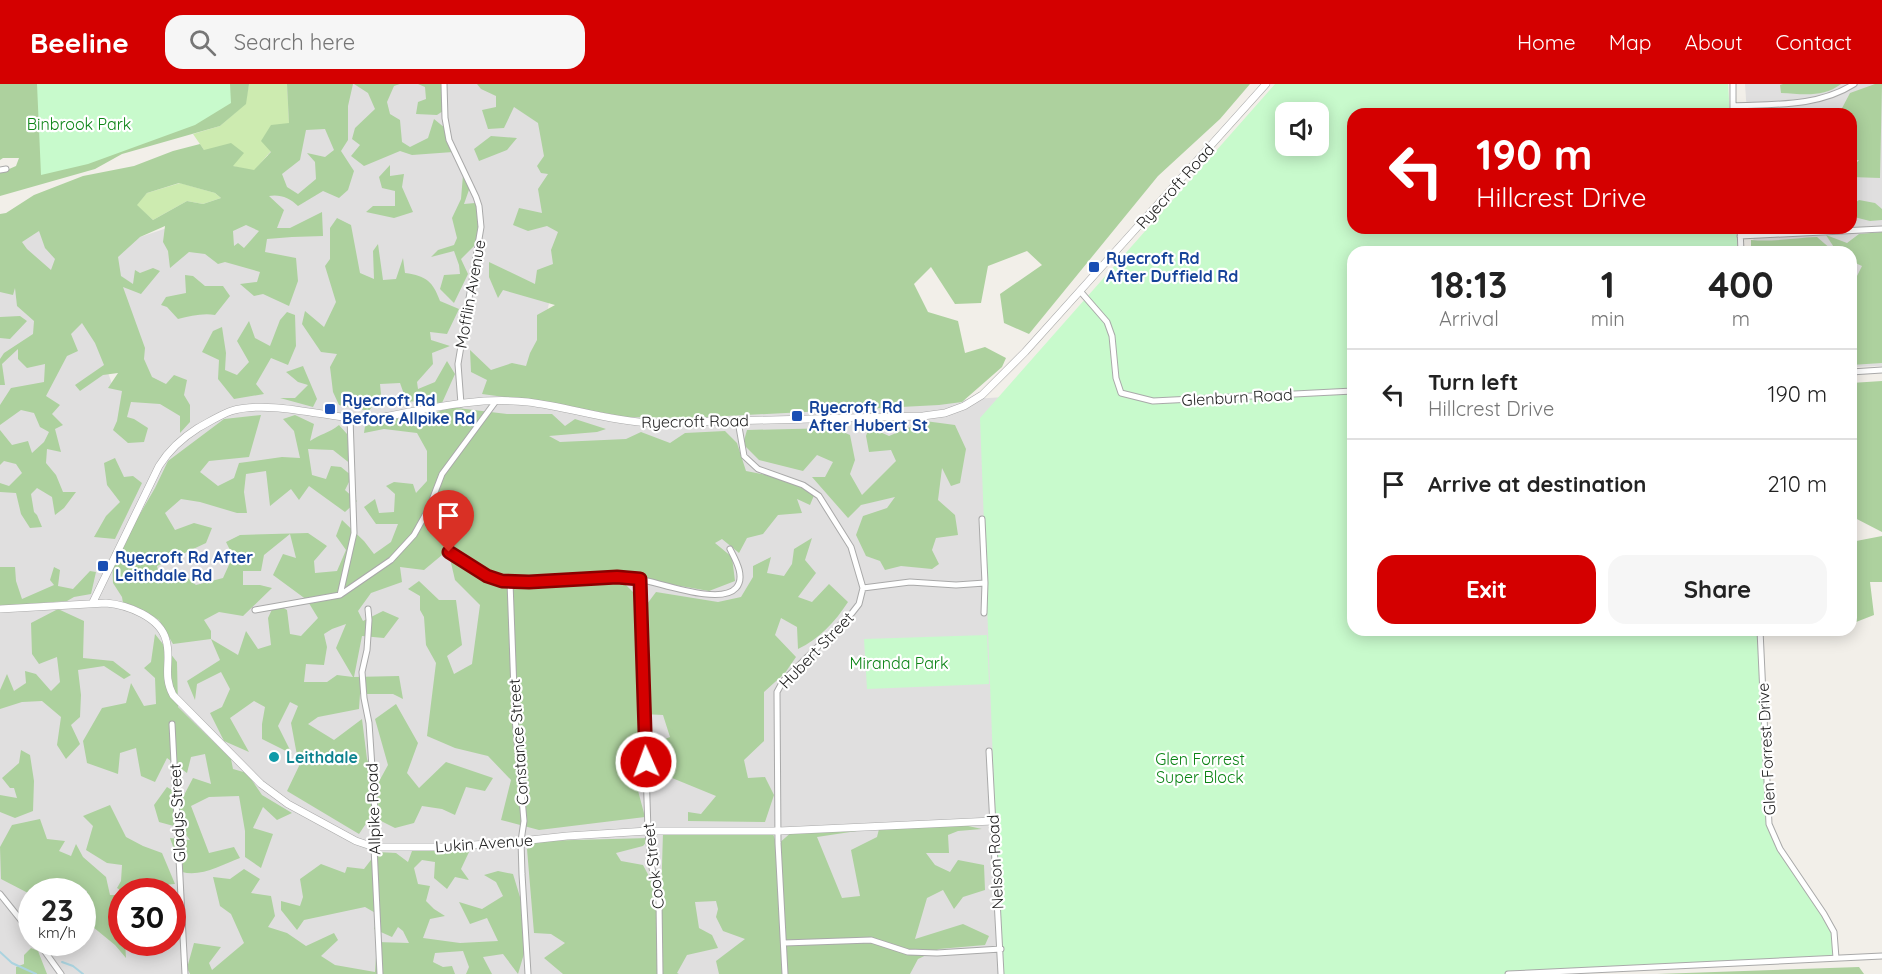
<!DOCTYPE html>
<style>
body{margin:0;font-family:Quicksand,sans-serif;background:#f6f6f6;color:#222;height:100vh;display:flex;flex-direction:column;font-size:22px;white-space:nowrap}
*{box-sizing:border-box;margin:0}
p{font-size:20px;color:#767676}
.icon{flex:none;width:33px;height:33px;fill:none;stroke:currentColor;stroke-width:2;stroke-linecap:round;stroke-linejoin:round}
.map{position:relative;flex:1;overflow:hidden}
.details{position:absolute;left:1347px;top:162px;width:510px;height:390px;display:flex;flex-direction:column;background:#fff;border-radius:18px;box-shadow:0 3px 15px #0003}
.details>*{flex:none}
.guide{position:absolute;left:1347px;top:24px;width:510px;height:126px;border-radius:18px;box-shadow:0 3px 15px #0003;background:#d40000;color:#fff;overflow:hidden}
.controls{position:absolute;left:1275px;top:18px;display:grid;gap:12px}
.controls a{display:grid;place-items:center;width:54px;height:54px;border-radius:12px;background:#fff;box-shadow:0 3px 15px #0003;font-size:30px}
.speed{position:absolute;left:18px;top:794px;display:flex;gap:12px;font-size:30px;font-weight:700;text-align:center}
.speed>*{display:grid;place-content:center;width:78px;height:78px;border-radius:50%;background:#fff;box-shadow:0 3px 15px #0003;line-height:1}
.speed small{font-size:15px;font-weight:400}
.speed .limit{border:9px solid #d22;background:#fff;color:#111}
.pin{position:absolute;display:grid;place-items:center;width:51px;height:51px;color:#fff;margin:-62px -26px;border-radius:50% 50% 50% 0;rotate:-45deg;box-shadow:0 0 6px #0007}
.pin .icon{rotate:45deg}
.me{position:absolute;width:66px;margin:-33px;rotate:358deg;stroke-linejoin:round;filter:drop-shadow(0 0 4px #0008)}
.turn{display:flex;align-items:center;gap:21px;height:126px;padding:0 30px;font-size:27px}
.turn .icon{width:78px;height:78px;stroke-width:2.5}
.turn b{display:block;font-size:42px;line-height:51px}
.eta{display:flex;justify-content:space-evenly;align-items:center;height:102px;text-align:center}
.eta b{font-size:36px;font-weight:800;line-height:42px}
.action{display:flex;gap:12px;margin-top:auto;padding:12px 30px}
.action a{flex:1;height:69px;border-radius:18px;background:#d40000;color:#fff;font-size:24px;font-weight:800;line-height:69px;text-align:center}
.action a+a{background:#f6f6f6;color:#222}
ul{padding:0;list-style:none}
li{display:flex;align-items:center;gap:18px;height:90px;padding:0 30px;border-top:2px solid #e0e0e0}
li div{flex:1}
li b{display:block;font-size:22px}
li em{font-style:normal}
header{display:flex;align-items:center;gap:36px;box-sizing:border-box;height:84px;padding:0 30px;background:#d40000;color:#fff}
header strong{font-size:28px}
nav{display:flex;gap:33px;margin-inline-start:auto;font-size:21px}
.search{width:420px;height:54px;background:#f6f6f6;display:flex;align-items:center;gap:15px;box-sizing:border-box;padding:0 21px;border-radius:18px;color:#767676;font-size:22px}
.map>svg:first-child{display:block}
.residential{fill:#e0dfdf;fill-rule:evenodd}
.grass{fill:#cdebb0}
.forest{fill:#add19e;fill-rule:evenodd}
.park{fill:#c8facc;fill-rule:evenodd}
.lines{fill:none;stroke-linecap:round;stroke-linejoin:round}
.stream{stroke:#aad3df;stroke-width:2}
.minor-casing{stroke:#a9a9a9;stroke-width:7}
.tertiary-casing{stroke:#a9a9a9;stroke-width:8}
.minor{stroke:#fff;stroke-width:5}
.tertiary{stroke:#fff;stroke-width:7}
.route-casing{stroke:#8a0000;stroke-width:15}
.route{stroke:#d40000;stroke-width:10}
.transit-dot{fill:#1a4fb4;stroke:#fff;stroke-width:2}
.culture-dot{fill:#0f9aa8;stroke:#fff;stroke-width:2}
.labels{text-anchor:middle;stroke-width:4.5;stroke-linejoin:round;paint-order:stroke}
.park-label{font-size:16px;fill:#0c8416;stroke:#fff}
.street-label{font-size:16px;fill:#222;stroke:#fff}
.transit-label{font-size:16px;font-weight:bold;fill:#164399;stroke:#fff;text-anchor:start}
.culture-label{font-size:16px;font-weight:bold;fill:#0d838f;stroke:#fff;text-anchor:start}
</style>
<header>
<strong>Beeline</strong>
<div class="search"><svg class="icon" aria-label="search" viewBox="0 0 24 24"><circle cx="10" cy="10" r="6"/><path d="M15 15l6 6"/></svg>Search here</div>
<nav><a>Home</a><a>Map</a><a>About</a><a>Contact</a></nav>
</header>
<div class="map">
<svg width="1882" height="890" viewBox="0 0 1882 890">
<rect width="100%" height="100%" fill="#f2efe9"/>
<path class="residential" d="M230 0H555L561 159 531 309 654 334 1222 300 1011 890H0V150L44 136 88 232 112 300 139 307 110 163 242 119 272 77 231 19ZM32 807H82V858H32ZM122 807H172V858H122Z
M1745 0H1882V282L1851 283V168H1754L1753 144H1851V30H1747Z"/>
<path class="grass" d="M249 0H287L289 39 271 67 254 87 232 82 204 66 193 50 220 42 245 20Z
M180 99 215 109 221 114 203 120 187 117 153 136 136 121 147 109Z"/>
<path class="forest" d="M0 0H249L246 20 220 42 122 70 95 85 0 112V89L16 82 19 74H3L0 76Z
M287 0H353L348 22V56L341 67 354 87 348 106 339 114 323 107 298 122C290 114 280 110 269 112L284 126 277 144H290L322 128 323 152 292 153 267 155 265 168 296 174 298 197 289 222 263 210 254 212 240 200 257 198 260 188 225 178 218 180 205 170 189 168 170 184 168 167 163 158 165 142 140 153 118 173 121 192 133 200 135 186 140 189 153 184 160 187 141 210 123 203 145 264 144 275 152 293 166 300 174 291 187 296 184 311 190 321V338L180 349V332L160 320 131 318 127 333 134 335 148 344 144 358 128 359 113 346 117 337 122 307 108 304 118 289 103 291 80 307 75 301 104 281 95 259 82 239 71 250 78 267 67 272 46 312 60 321 52 330 63 341 55 345 61 368 47 365 46 379 56 391 63 408H76L64 424 55 431 52 413 37 404 31 410 34 428 37 431 42 443 30 444 21 430 16 409 0 408V399L9 402 22 389 16 380 4 377 0 381V346L12 361 28 357 32 369 44 358 49 348 40 343 34 329 21 326 0 341V321L11 304 44 298 45 280 27 284 18 275V265L2 280 5 301H0V275L4 269 33 250 34 237 17 222 15 204 13 211 0 208V130L6 129 34 111 83 92 134 82 173 67 200 60 204 66 231 59 244 69 233 82 254 86 271 68 261 57 271 41 289 39ZM325 45 334 66 325 73 307 69 315 78 316 95 298 110 287 103 282 90 300 76 306 46ZM179 99 215 109 221 114 203 120 187 117 153 136 137 121 147 109ZM246 141 259 147 244 164 238 159 234 162 233 147ZM39 147 45 164 55 175 51 186 27 165 22 158Z
M354 0H400L394 2 387 18 390 30 400 36 402 58 410 63 428 54 434 35 445 44 453 68 412 71 400 67 364 82 351 72 360 61 352 55 355 44 375 25 368 9Z
M418 0H443V27L437 31 416 30 418 18 426 15 425 3Z
M477 0H1250L1220 35 1158 92 1029 250 1004 239 1000 210 1042 181 1027 167 988 182 981 219 955 220 931 183 914 200 928 228 958 237 965 269 985 263 1006 274 1002 283 962 318 939 321 688 334 625 333 563 321 482 310 487 296 471 288 470 266 491 286 512 279 526 282 530 269 537 256V231L555 221 503 206 498 214 489 193V178L535 200 537 186 553 180 551 166 558 148 547 142 528 147 513 141 519 124 542 129 538 105 548 90 541 89 537 82 544 72 538 39 514 23 504 44 488 45 482 26 496 23V12L481 5Z
M1783 0H1841C1823 14 1802 10 1781 9L1780 1Z
M1875 0H1882L1880 94 1851 93 1853 83 1859 76H1851V30H1841L1840 28 1850 9Z
M491 52 517 54 507 66 479 77 474 65Z
M390 81V92L404 90 402 103 413 128 394 134 366 128 373 122H395V107L382 104 379 93Z
M463 91 470 103 464 120 475 119 483 137 475 161 461 175 468 190 454 219 440 205 444 191 460 190 459 181 454 167 431 173 438 166 454 161 457 154 452 134 461 115Z
M1859 116 1875 119 1882 125V136L1870 137 1854 133 1851 122Z
M337 134 351 141 360 189 374 195 373 167 378 160 383 196 396 195 403 174 405 189C427 192 433 198 440 217L459 225 447 250 430 248 431 256 450 262 432 269 433 280 417 298 418 305 435 298 447 277 455 290 442 319 403 317 405 313 400 299 380 300 381 310 369 327 339 321 333 308 330 283 337 270 321 268 302 240 305 227 324 243 336 218 325 182 330 175V144Z
M1882 148V279L1851 281V197L1857 192 1862 182 1851 177V168H1837L1826 151 1847 159 1859 150Z
M1817 153 1832 166 1830 168H1751V156C1773 158 1794 154 1817 153Z
M185 191 193 192 205 202H223L230 212 215 231C203 229 190 232 178 235L167 223 161 221 166 213 186 209Z
M287 228 295 231 296 262 288 281 271 274 256 300 264 310 234 315 218 295 219 276 202 268 213 247 222 243 226 269 225 286 237 291 249 278 237 257 249 237 255 254 270 262 280 236Z
M20 232 27 237 10 255 0 254V233Z
M303 282 317 315 313 323 280 314H295L308 301 298 298 286 288Z
M1882 297V448L1851 432V299Z
M449 323 507 330H552L565 342 575 335 606 345 597 348 549 352 560 358 626 355 641 348 670 359 685 349 725 347 737 359 746 387 776 393 815 409 810 421 797 415 802 429 778 431 763 450 747 454 739 469 722 455 715 459 732 473 735 497 709 507 663 499 632 489 623 498 638 513V532L656 508 718 518 741 513 753 493V482L771 473 767 489 784 492 792 480 794 465 812 454 805 476 816 489 798 513 812 518 829 500 848 518C835 538 819 555 798 565L797 543 781 534 775 551 796 573 785 589 764 608V657L744 676 748 694 765 693 774 711 765 738 688 737V728L701 730 716 712 655 687V659L670 653 663 631 643 630 632 684 645 733 539 746 501 736 511 696 488 672 455 664 427 652 436 579 426 561 424 533 420 526V512L408 505 419 497 439 516H456L462 561 447 572 454 590 472 580 480 521 455 496 448 466 424 486 400 483 402 498 371 509 358 527 363 537 383 527 399 534 384 554 362 552 354 593 399 592 403 615 393 610H360L359 625 318 633 308 640 334 656 362 635 367 675 377 701 388 681 375 635 396 620 418 659 407 689 419 704 446 678 493 694 485 707 466 703 455 731 442 725 422 722 414 739 395 744 371 732 359 750 287 707 299 682 291 639 298 622 290 618 278 642 292 670 262 655V640L265 623 254 617 230 634 249 668 224 657 210 629 222 623 230 605 221 588 197 600 195 616 187 597 220 576 211 555 173 560 159 536 137 523 123 519 122 513 113 499 112 469 122 461 155 404 168 377 224 335 261 331 249 373 209 377 200 388 218 402 234 394 239 379 282 373 300 374 294 347 283 335 295 331 314 340 310 357C320 350 329 349 339 341L347 350 352 381 333 366 308 365 312 391 326 395 331 382 341 383 352 392 345 406 357 417 345 428 309 402 299 416 291 405 270 422 266 387 246 390 244 408 247 429H237L200 418 181 415 165 429 175 446 194 439 212 444 206 459 157 482 160 495 184 491 196 501 223 494 233 472 226 458 240 451 308 449 327 462 314 477 315 489 337 487 346 466 336 452 342 436 364 457 374 470 391 458 398 440H376L364 423 375 415 379 429 394 428 395 410 386 402 394 398 413 400 416 409 427 397V367L417 349 384 345 364 349 365 342 400 334 422 335ZM290 450 296 474 283 470 273 491 307 516 318 534 301 552 290 550 287 526 275 519 268 534 271 561 258 565 246 547 238 571 211 555V547L204 536 219 528 243 532 272 504 260 501H243V487H261L264 471ZM346 540 336 564 353 593 337 591 327 598H304L306 580 324 581 327 563 324 550 332 545Z
M925 337 955 341 966 365 960 399 951 402 942 384 938 416 955 431 958 451 936 454 932 466 939 480 932 485 901 482 885 486 880 477 866 472 856 451 863 432 887 424 895 413 861 421 848 434 812 393H825L833 378 817 371 803 387 759 376 743 360 747 346 834 344 850 351 855 376 850 390 862 411 896 377 891 366 869 368 866 352 869 343 889 352Z
M115 374 124 393 133 392 142 399 115 455 94 453 106 432 120 418 107 401 104 379Z
M1882 452V498H1870L1874 531 1851 540V458Z
M0 483H15L16 497 22 515 54 501 50 496 54 483 60 486 58 502 73 505 90 487 96 488 91 510 74 513 67 517 0 522Z
M58 525 84 537 83 574 113 577 131 591 124 595 104 582 78 586 81 611 80 633 71 641 80 660 66 675 57 661 61 633 42 617 22 618 0 625V606L7 590 14 607 26 599 25 587 36 590 51 607 60 598 57 573 39 580 32 570 31 539Z
M155 550 177 578 178 623 231 675 233 685 247 689 262 711 292 729 277 736 263 723 253 744 273 750 261 784 245 773V747L239 712 209 713 191 722 209 769 234 763 240 774C222 781 201 793 182 788L170 754 190 756 181 744 159 738 154 721 167 703 183 713 193 694 211 700 205 670 191 673 187 689 167 674 155 698 141 692 136 664 120 669 118 690 87 679 83 657 102 624 126 619 131 599 144 622 156 620 155 594 144 584 151 578Z
M21 666 30 671 34 697 33 727 15 734 0 728V711L17 714 14 704H10L2 694 19 679Z
M110 721 126 753 143 762 162 769 175 800 151 802 152 807H122L117 804 121 797 122 781 107 779 86 766 93 742 83 732Z
M40 735 47 755 65 757 59 767 71 772 76 760 83 773 106 793 110 811H121V827L115 839 121 841 122 858H125L126 874 115 861 93 843 95 829 87 819V807L65 797 52 796 57 807H32L31 818 28 809 1 795 0 763 12 741Z
M959 740 982 745 958 747 948 751 949 769H926L935 781 950 788 958 776 984 781 985 806 963 813 954 825 943 806 927 814 915 855 963 840 989 852 985 861 939 865 918 875 910 890H719L716 877 745 855 723 847 716 833 718 825 716 817 695 818 699 844 712 851 718 864 687 871 677 889 679 890H563L544 874 565 859 551 850 534 849 527 765 536 757 650 754 643 762 616 769 621 777 643 781 661 815 663 748 772 747 777 761 794 746 857 747 817 753 842 814 860 812 851 766 877 753 880 741Z
M463 765 469 768 461 785 469 796 455 793 447 805 434 794 435 778 422 776 414 784 418 800 430 802 426 817 434 825 445 832 430 835 423 854 460 859 498 857 487 834 470 840 459 818 482 825 503 812 496 798 484 791 498 787 513 790 523 823 526 863 518 890 503 870 483 873 492 890H466L469 883 463 867 435 869 433 878 443 883 452 882 455 890H190L187 884 194 859 221 863 209 879 212 886 244 859 231 830 220 822 213 793 230 795 244 785 260 795 251 809 271 812 275 832 268 843 287 849 306 862 334 849 338 856 321 872 335 881 375 888 377 858 409 859 403 847 398 843 392 853 374 845 379 831 365 823 304 836 297 846 281 826V817L300 822 303 813 300 795 321 780 345 789 347 783 364 785 377 768 396 769 408 778 412 767H455Z
M31 864 38 867 47 890H16V883L24 880V871Z
M1859 883 1864 890H1657Z"/>
<path class="park" d="M37 0H230L231 19 195 41 88 80 41 91Z
M1275 0H1728L1730 30H1353V144H1736L1738 168H1353V546H1759L1769 740 1775 755 1834 848 1836 874 1502 890H1001L980 334ZM1286 28H1318V62H1286Z
M987 551 989 600 867 605 864 555Z"/>
<g class="lines">
<path class="stream" d="M0 868 12 879 36 890
M62 878 73 882 83 890"/>
<defs>
<path id="minor" d="M444 0 445 34 449 56 476 113 479 122 481 143 458 280 461 320
M1733 0V30
M1733 22C1774 20 1818 23 1854 0
M0 86 6 85
M1740 144 1741 168
M1740 152 1882 145
M1080 207 1107 238 1112 252 1116 294 1121 309 1153 317 1353 307
M1851 288 1882 286
M738 337 744 372 758 385 803 401 819 412 851 463 863 504 859 520 852 529 783 597 777 608 778 759 785 890
M982 435 985 499 984 529
M449 468C462 476 481 492 496 496 511 500 527 498 542 497 574 495 607 490 638 495 659 498 720 522 736 504 746 493 735 475 730 465
M640 495 648 747 651 779 659 818 660 890
M510 498 515 634 524 737 521 757 522 790 528 890
M863 504 910 498 956 501 985 499
M340 511 354 449 350 334
M368 525 369 536 367 566 362 588 364 614 369 639 375 728 374 763 380 890
M255 526 340 511 391 476 414 451 429 424 442 390 496 317
M1760 546 1769 740 1780 765 1824 830 1834 848 1836 874
M172 640 185 890
M989 667 1001 890
M0 810 32 850
M38 858 61 890
M784 859 871 856 908 868 937 869 1001 865
M1508 890 1882 872"/>
<path id="tertiary" d="M93 518 159 382C169 366 182 354 198 344 209 338 220 331 231 327 267 316 322 332 360 335H373C423 326 476 312 528 318 569 323 608 337 650 339L923 332 945 329 964 322 982 311 1025 268 1266 0
M0 525 106 519C128 521 160 533 166 556 172 576 162 590 173 611L261 700 288 720 356 757 374 763H450L521 757 567 752 648 747H779L993 737"/>
</defs>
<use href="#minor" class="minor-casing"/>
<use href="#tertiary" class="tertiary-casing"/>
<use href="#minor" class="minor"/>
<use href="#tertiary" class="tertiary"/>
</g>
<g class="lines">
<defs>
<path id="route" d="M449 468 487 492 502 497 529 498 617 493 640 495 646 678"/>
</defs>
<use href="#route" class="route-casing"/>
<use href="#route" class="route"/>
</g>
<g class="transit-dot">
<rect x="1088" y="177" width="12" height="12" rx="3"/>
<rect x="324" y="319" width="12" height="12" rx="3"/>
<rect x="791" y="326" width="12" height="12" rx="3"/>
<rect x="97" y="476" width="12" height="12" rx="3"/>
</g>
<circle class="culture-dot" cx="274" cy="673" r="6"/>
<g class="labels">
<g class="park-label">
<text x="79" y="46">Binbrook Park</text>
<text x="899" y="585">Miranda Park</text>
<text x="1200" y="681">Glen Forrest<tspan x="1200" dy="18">Super Block</tspan></text>
</g>
<g class="street-label">
<text transform="translate(1175 102) rotate(-48)" y="6">Ryecroft Road</text>
<text transform="translate(470 210) rotate(-80)" y="6">Mofflin Avenue</text>
<text transform="translate(1237 313) rotate(-3)" y="6">Glenburn Road</text>
<text transform="translate(695 337) rotate(-1)" y="6">Ryecroft Road</text>
<text transform="translate(816 566) rotate(-46)" y="6">Hubert Street</text>
<text transform="translate(518 658) rotate(-94)" y="6">Constance Street</text>
<text transform="translate(1766 665) rotate(-93)" y="6">Glen Forrest Drive</text>
<text transform="translate(373 725) rotate(-92)" y="6">Allpike Road</text>
<text transform="translate(177 729) rotate(-93)" y="6">Gladys Street</text>
<text transform="translate(484 759) rotate(-4)" y="6">Lukin Avenue</text>
<text transform="translate(995 778) rotate(-93)" y="6">Nelson Road</text>
<text transform="translate(653 782) rotate(-97)" y="6">Cook Street</text>
</g>
<g class="transit-label">
<text x="1106" y="180">Ryecroft Rd<tspan x="1106" dy="18">After Duffield Rd</tspan></text>
<text x="342" y="322">Ryecroft Rd<tspan x="342" dy="18">Before Allpike Rd</tspan></text>
<text x="809" y="329">Ryecroft Rd<tspan x="809" dy="18">After Hubert St</tspan></text>
<text x="115" y="479">Ryecroft Rd After<tspan x="115" dy="18">Leithdale Rd</tspan></text>
</g>
<g class="culture-label">
<text x="286" y="679">Leithdale</text>
</g>
</g>
</svg>
<div class="controls">
<a><svg class="icon" aria-label="sound" viewBox="0 0 24 24"><path d="M4 9h4l5-4v14l-5-4H4zM17 9q2 3 0 6"/></svg></a>
</div>
<div class="speed"><div>23<small>km/h</small></div><div class="limit">30</div></div>
<div class="pin" style="left:449px;top:468px;background:#d93025"><svg class="icon" aria-label="arrive" viewBox="0 0 24 24"><path d="M6 21V4h12l-3 4 3 4H6"/></svg></div>
<svg class="me" style="left:646px;top:678px" viewBox="-20 -20 40 40"><circle r="17" fill="#d40000" stroke="#fff" stroke-width="3"/><path d="M0-11L8 9 0 5-8 9z" fill="#fff"/></svg>
<div class="guide">
<div class="turn"><svg class="icon" aria-label="left" viewBox="0 0 24 24"><path d="M17 20v-9H6M10 6l-5 5 5 5"/></svg><div><b>190 m</b>Hillcrest Drive</div></div>
</div>
<section class="details">
<div class="eta">
<div><b>18:13</b><p>Arrival</p></div>
<div><b>1</b><p>min</p></div>
<div><b>400</b><p>m</p></div>
</div>
<ul>
<li><svg class="icon" aria-label="left" viewBox="0 0 24 24"><path d="M17 20v-9H6M10 6l-5 5 5 5"/></svg><div><b>Turn left</b><p>Hillcrest Drive</p></div><em>190 m</em></li>
<li><svg class="icon" aria-label="arrive" viewBox="0 0 24 24"><path d="M6 21V4h12l-3 4 3 4H6"/></svg><div><b>Arrive at destination</b></div><em>210 m</em></li>
</ul>
<div class="action"><a>Exit</a><a>Share</a></div>
</section>
</div>
